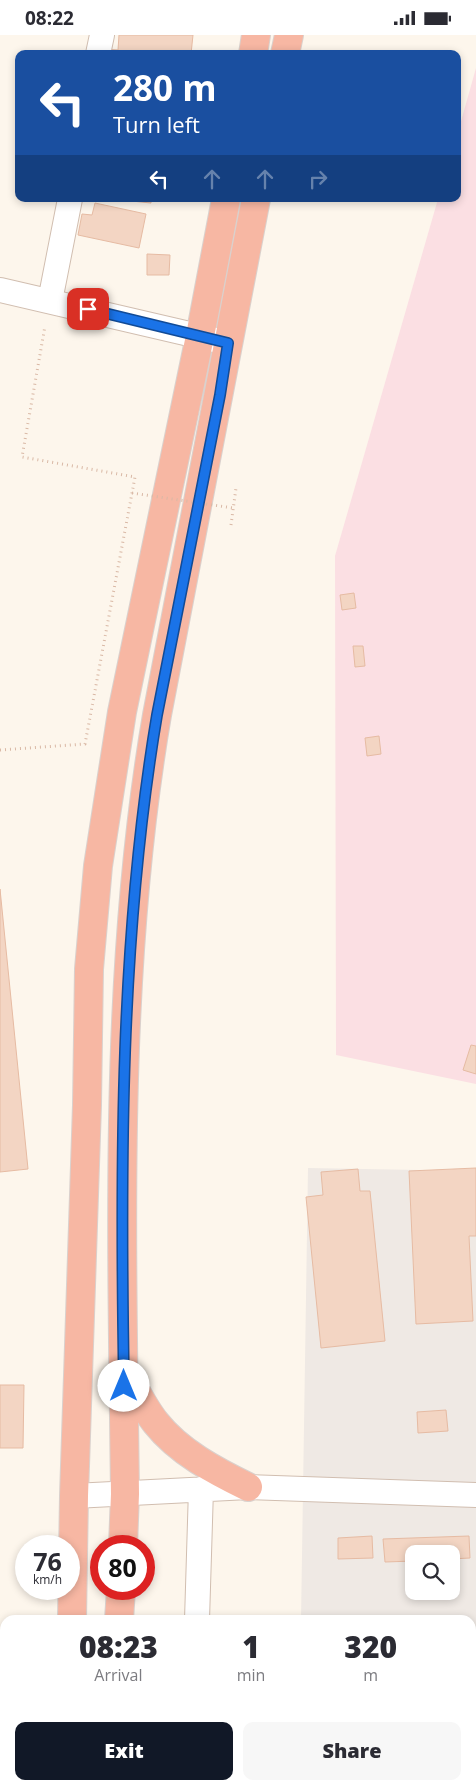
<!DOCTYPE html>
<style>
body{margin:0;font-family:"Open Sans",sans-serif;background:#f7f7f7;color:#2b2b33;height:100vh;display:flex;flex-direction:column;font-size:19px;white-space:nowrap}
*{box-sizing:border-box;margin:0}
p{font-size:16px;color:#7c7c81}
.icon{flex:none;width:28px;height:28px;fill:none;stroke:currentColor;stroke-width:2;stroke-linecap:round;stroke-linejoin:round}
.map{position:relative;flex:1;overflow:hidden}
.side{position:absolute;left:0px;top:1580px;width:476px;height:175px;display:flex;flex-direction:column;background:#fff;border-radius:15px 15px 0 0;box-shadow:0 2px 8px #0003}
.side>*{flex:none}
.guide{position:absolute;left:15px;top:15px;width:446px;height:152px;border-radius:10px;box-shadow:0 2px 8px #0003;background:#1a4fa0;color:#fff;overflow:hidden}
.controls{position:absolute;left:405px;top:1510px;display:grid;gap:10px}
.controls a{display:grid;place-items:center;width:55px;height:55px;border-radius:10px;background:#fff;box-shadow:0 2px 8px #0003;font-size:25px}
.speed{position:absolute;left:15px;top:1500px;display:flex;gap:10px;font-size:25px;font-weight:700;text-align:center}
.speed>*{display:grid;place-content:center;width:65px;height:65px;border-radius:50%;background:#fff;box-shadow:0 2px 8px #0003;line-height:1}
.speed small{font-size:12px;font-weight:400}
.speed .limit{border:8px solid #d22;background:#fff;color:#111}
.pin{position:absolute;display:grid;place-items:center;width:42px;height:42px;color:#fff;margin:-21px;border-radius:10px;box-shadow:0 2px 8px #0006}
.me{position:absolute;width:55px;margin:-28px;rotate:0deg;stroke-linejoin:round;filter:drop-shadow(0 0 4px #0008)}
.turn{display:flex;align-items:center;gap:18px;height:105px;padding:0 15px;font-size:22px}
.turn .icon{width:65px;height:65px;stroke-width:2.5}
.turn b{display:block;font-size:35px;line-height:42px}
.lanes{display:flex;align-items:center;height:48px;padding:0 15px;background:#0003;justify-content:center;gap:25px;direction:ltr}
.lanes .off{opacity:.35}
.eta{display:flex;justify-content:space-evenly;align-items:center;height:85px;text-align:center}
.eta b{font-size:30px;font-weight:800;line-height:35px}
.primary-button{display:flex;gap:10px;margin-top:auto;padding:10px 15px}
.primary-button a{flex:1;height:58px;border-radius:10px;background:#111827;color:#fff;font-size:20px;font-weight:800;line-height:58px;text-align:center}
.primary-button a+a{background:#f7f7f7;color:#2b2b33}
.status{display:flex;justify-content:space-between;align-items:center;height:35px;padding:0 25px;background:#fff;direction:ltr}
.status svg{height:14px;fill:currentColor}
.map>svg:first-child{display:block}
.industrial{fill:#efe9e4;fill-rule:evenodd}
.medical{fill:#fbdfe3}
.building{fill:#f3d5c3;stroke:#e6bba3}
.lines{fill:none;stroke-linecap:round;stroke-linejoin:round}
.minor-casing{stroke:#d1beb0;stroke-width:26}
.highway-casing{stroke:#dad1cd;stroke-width:30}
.path{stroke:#d9b8a5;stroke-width:3;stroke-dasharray:1 4;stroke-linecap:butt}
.minor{stroke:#fff;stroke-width:24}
.highway{stroke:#f7b7a3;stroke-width:28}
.path-bridge{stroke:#d9b8a5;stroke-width:3;stroke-dasharray:1 4;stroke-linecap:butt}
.route-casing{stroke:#114b97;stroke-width:12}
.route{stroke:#1a73e8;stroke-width:9}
</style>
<div class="status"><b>08:22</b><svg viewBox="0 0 49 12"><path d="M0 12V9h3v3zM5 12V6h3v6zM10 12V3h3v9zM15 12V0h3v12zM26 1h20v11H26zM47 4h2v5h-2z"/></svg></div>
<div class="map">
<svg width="476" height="1755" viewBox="0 0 476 1755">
<rect width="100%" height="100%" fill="#fdf6ec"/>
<path class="industrial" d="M308 1133 476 1136V1755H298V1750H471V1585H301ZM414 1519H451V1556H414Z"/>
<path class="medical" d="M476 33V1049L336 1020 335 521 438 164H458V97Z"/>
<path class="building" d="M119 0H193L191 19H104V14L118 15Z
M112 164H151V168Z
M95 168 146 179 139 213 78 200 82 179 92 180Z
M147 219 170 220 169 240H147Z
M354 558 356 573 342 575 340 560Z
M353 611H363L365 631 355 632Z
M379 701 381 719 367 721 365 703Z
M0 854 28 1134 0 1137Z
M471 1010 476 1011V1039L463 1035Z
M476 1133V1201H469L473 1286 416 1289 409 1136Z
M358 1134 360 1156H370L385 1306 321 1313 306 1162 323 1160 321 1137Z
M0 1350H24L23 1413H0Z
M446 1375 448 1396 418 1398 417 1377Z
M372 1501 373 1523 338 1524V1503Z
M469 1501 470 1523 451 1524V1519H414V1526L385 1527 383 1504Z
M471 1617H476V1660H471Z
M0 1728H5V1741H1V1755Z
M295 1750H309L308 1755H294Z
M317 1750H429V1755H316Z"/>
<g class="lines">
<defs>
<path id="minor" d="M98 19 102 0
M0 255 228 308
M50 266 70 164
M74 1461 248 1452 476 1460
M197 1585 201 1454
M191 1755V1750"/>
<path id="highway" d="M253 19 256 0
M285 19 289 0
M124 1334C134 1352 143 1372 156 1388 179 1417 215 1436 248 1452
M123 1511 125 1459C122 1200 113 936 157 680L256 164
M72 1585 74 1461 87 1070 89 934 98 831 122 677 200 301 226 164
M119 1585 121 1554
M68 1755V1750
M112 1755V1750"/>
</defs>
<use href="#minor" class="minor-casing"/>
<use href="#highway" class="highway-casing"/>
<path class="path" d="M231 490 236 453
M0 715 85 709 135 442 22 422 45 291"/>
<use href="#minor" class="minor"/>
<use href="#highway" class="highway"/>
<path class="path-bridge" d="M132 458 233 473"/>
</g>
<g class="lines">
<defs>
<path id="route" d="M88 274 228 308 220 360 157 680C120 900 120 1128 124 1351"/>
</defs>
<use href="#route" class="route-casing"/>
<use href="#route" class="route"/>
</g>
</svg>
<div class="controls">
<a><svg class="icon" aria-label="search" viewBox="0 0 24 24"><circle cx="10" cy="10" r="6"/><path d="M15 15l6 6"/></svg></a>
</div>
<div class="speed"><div>76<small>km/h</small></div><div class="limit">80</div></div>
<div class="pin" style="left:88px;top:274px;background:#d93025"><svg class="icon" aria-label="arrive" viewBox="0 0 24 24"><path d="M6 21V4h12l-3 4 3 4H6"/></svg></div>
<svg class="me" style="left:124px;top:1351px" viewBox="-20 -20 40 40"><circle r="19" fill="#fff"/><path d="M0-13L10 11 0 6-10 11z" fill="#1a73e8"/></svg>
<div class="guide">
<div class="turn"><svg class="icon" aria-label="left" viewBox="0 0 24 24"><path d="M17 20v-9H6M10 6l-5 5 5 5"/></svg><div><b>280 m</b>Turn left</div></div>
<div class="lanes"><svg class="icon" aria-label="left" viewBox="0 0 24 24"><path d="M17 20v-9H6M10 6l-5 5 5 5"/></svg><svg class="icon off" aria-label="ahead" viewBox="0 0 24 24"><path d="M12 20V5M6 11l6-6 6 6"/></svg><svg class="icon off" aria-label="ahead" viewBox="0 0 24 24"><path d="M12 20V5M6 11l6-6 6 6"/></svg><svg class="icon off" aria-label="right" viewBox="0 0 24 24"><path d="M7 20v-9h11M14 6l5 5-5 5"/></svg></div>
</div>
<section class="side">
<div class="eta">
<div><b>08:23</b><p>Arrival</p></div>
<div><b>1</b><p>min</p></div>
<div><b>320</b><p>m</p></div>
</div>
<div class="primary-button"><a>Exit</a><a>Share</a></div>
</section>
</div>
